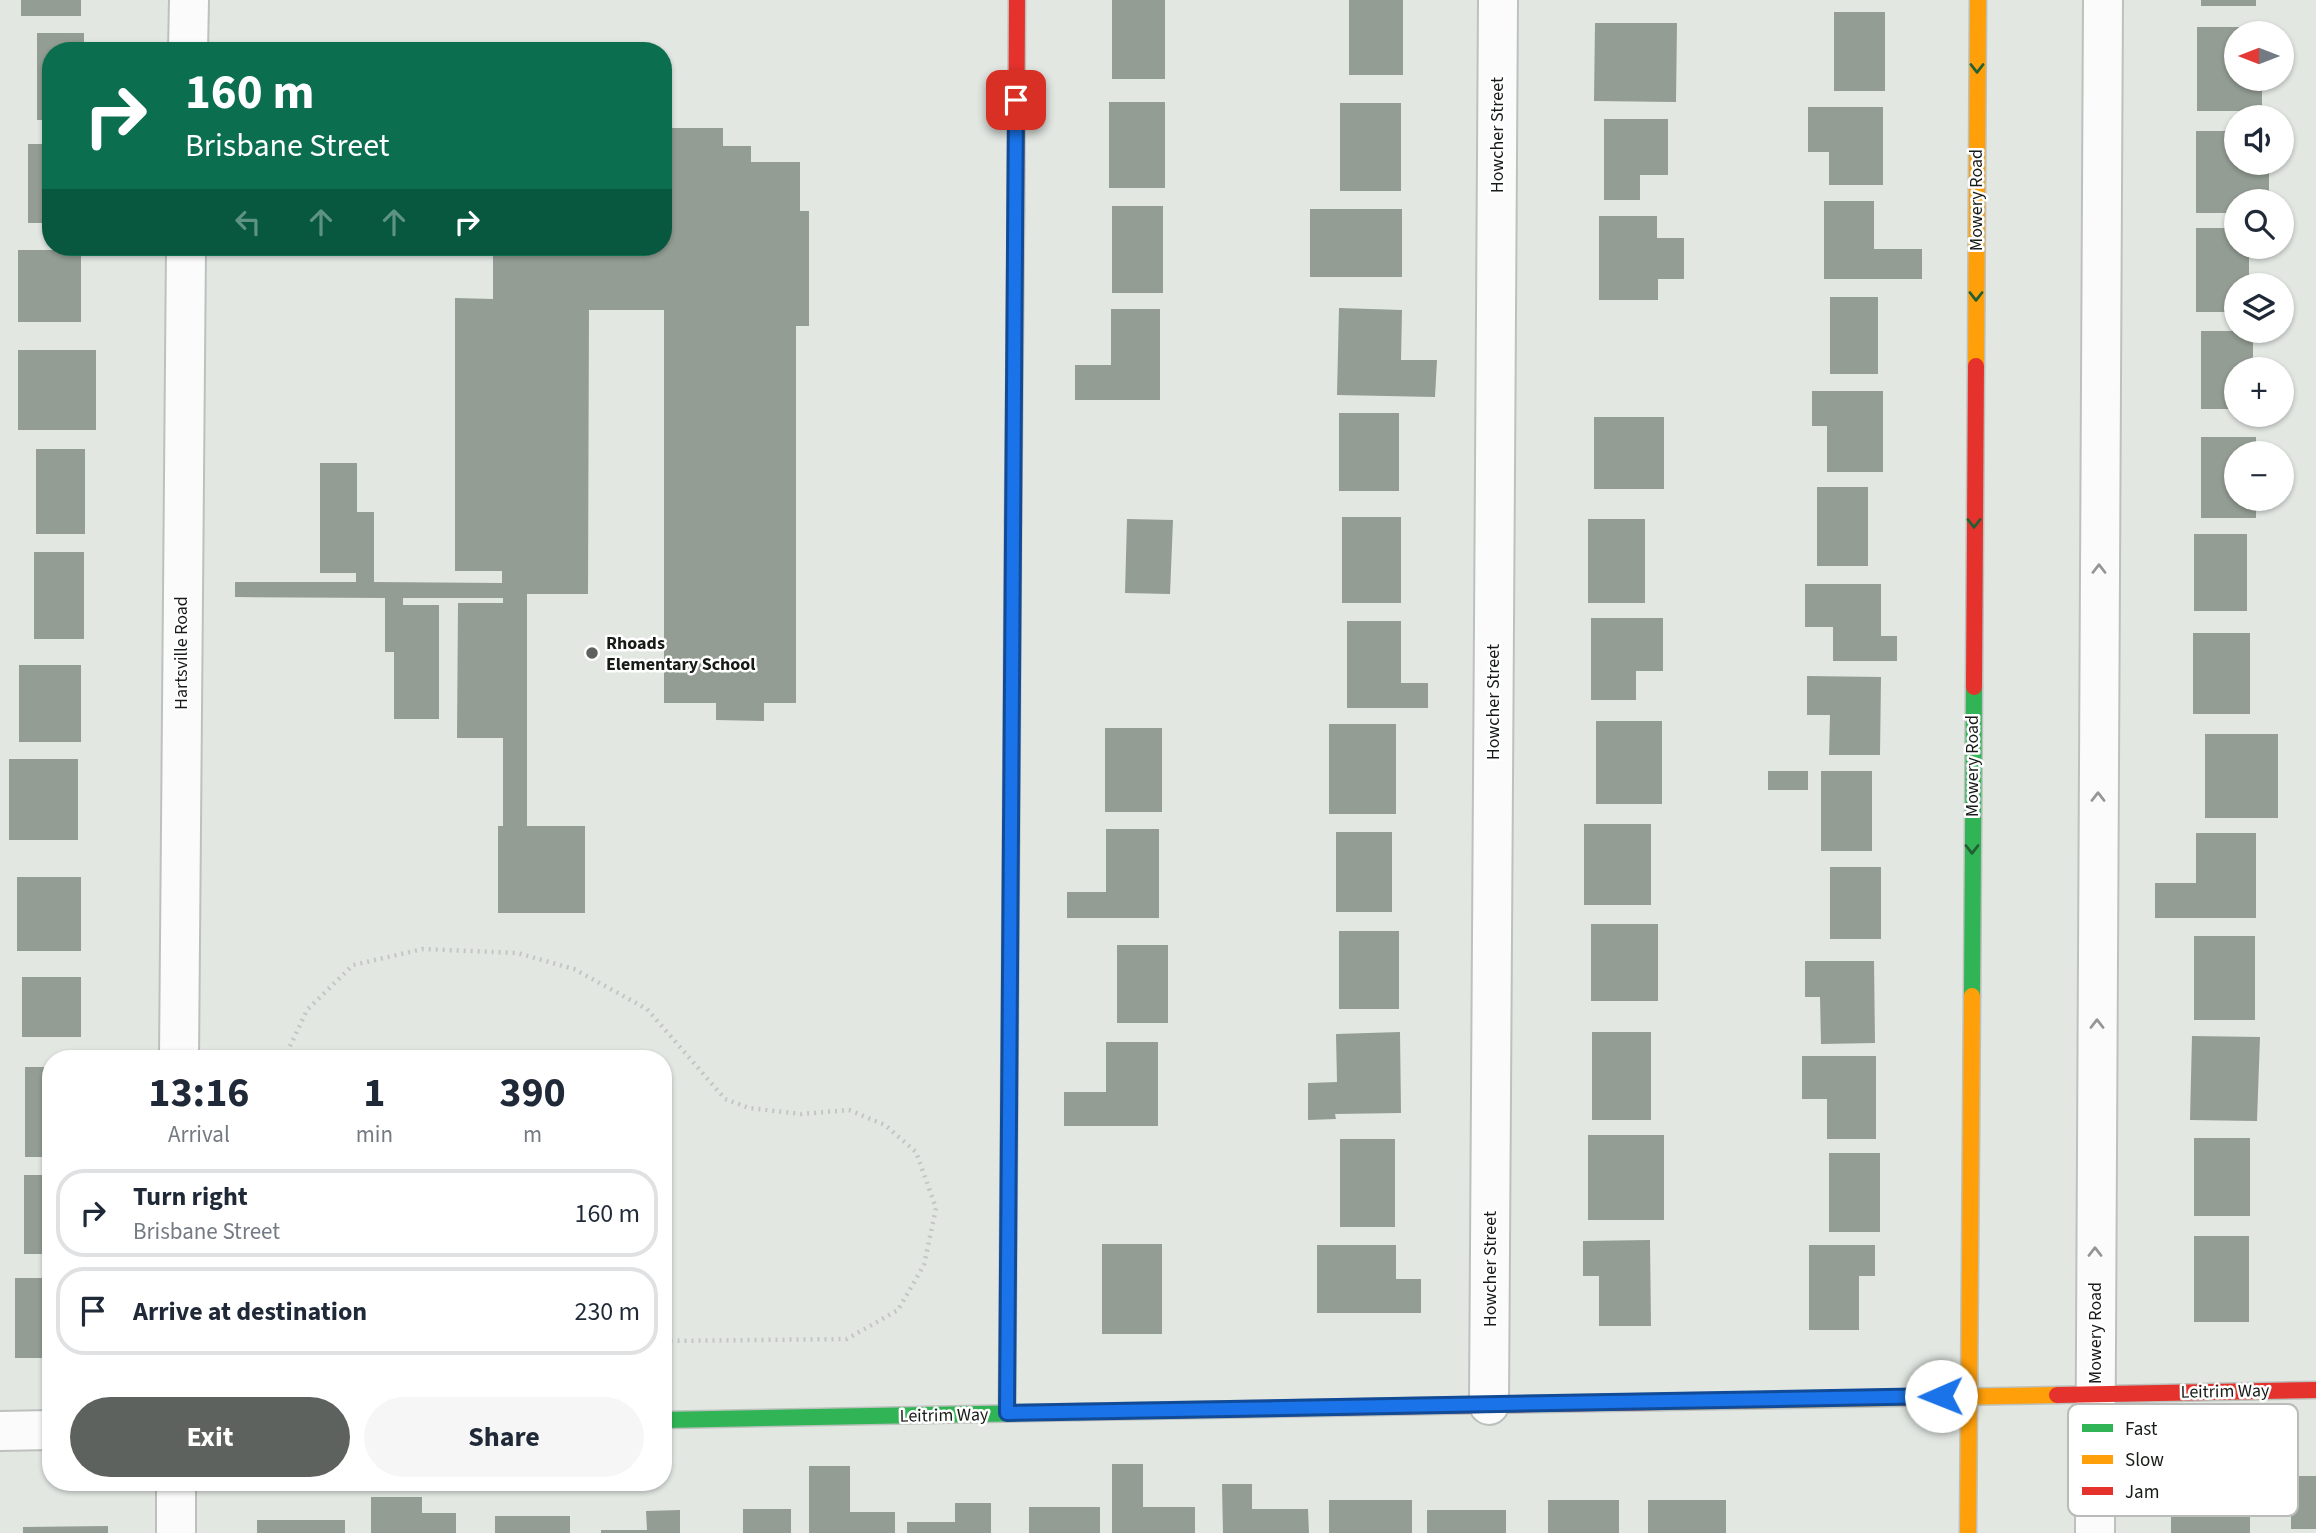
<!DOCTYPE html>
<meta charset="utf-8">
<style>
body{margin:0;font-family:"Source Sans 3",sans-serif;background:#f6f6f7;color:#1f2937;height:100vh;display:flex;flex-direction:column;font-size:26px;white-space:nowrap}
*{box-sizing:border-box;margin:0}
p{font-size:23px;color:#747a83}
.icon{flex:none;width:38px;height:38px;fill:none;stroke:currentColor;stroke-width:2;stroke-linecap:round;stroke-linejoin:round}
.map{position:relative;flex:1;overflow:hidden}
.side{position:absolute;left:42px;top:1050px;width:630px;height:441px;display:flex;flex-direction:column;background:#fff;border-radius:28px;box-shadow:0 2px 5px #0004}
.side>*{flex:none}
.top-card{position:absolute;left:42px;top:42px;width:630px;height:214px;border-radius:28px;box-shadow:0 2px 5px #0004;background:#0b6e4f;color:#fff;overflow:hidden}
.needle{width:46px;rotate:270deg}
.controls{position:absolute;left:2224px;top:21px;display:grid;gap:14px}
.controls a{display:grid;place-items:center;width:70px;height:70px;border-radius:50%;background:#fff;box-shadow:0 2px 5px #0004;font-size:35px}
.pin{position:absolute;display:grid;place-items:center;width:60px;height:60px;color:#fff;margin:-30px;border-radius:14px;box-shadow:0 4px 10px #0006}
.me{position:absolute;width:77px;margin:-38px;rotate:269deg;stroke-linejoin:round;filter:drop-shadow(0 0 5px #0008)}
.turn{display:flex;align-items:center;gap:24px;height:147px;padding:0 28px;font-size:32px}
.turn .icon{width:91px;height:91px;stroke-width:2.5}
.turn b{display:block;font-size:49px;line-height:60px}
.lanes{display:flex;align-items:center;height:66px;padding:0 28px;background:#0003;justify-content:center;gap:35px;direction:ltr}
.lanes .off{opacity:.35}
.eta{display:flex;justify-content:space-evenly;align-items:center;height:119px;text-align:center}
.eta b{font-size:42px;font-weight:700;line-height:49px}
.action{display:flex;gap:14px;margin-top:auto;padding:14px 28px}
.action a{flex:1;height:80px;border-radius:42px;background:#5e625e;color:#fff;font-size:28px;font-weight:700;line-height:80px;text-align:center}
.action a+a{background:#f6f6f7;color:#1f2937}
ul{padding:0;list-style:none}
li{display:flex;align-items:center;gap:21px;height:88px;margin:0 14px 10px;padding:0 14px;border:4px solid #e0e1e3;border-radius:28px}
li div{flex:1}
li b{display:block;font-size:26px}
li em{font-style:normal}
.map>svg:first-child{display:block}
.building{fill:#939d93}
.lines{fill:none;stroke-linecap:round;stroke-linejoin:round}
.street-casing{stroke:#bdc1bd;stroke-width:42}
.fast-casing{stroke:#bdc1bd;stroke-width:19}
.slow-casing{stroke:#bdc1bd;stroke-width:19}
.jam-casing{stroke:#bdc1bd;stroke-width:19}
.path{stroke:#c4c6c4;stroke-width:4.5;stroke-dasharray:2 5;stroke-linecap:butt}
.street{stroke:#fbfbfb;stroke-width:38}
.fast{stroke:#30b455;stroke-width:16}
.slow{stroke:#ff9f0a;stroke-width:16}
.jam{stroke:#e5322d;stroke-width:16}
.oneway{stroke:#226033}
.oneway2{stroke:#949694}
.route-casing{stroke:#114b97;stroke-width:18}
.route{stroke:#1a73e8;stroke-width:12}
.poi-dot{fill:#5e625e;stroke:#fff;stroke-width:2.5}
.labels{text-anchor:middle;stroke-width:5;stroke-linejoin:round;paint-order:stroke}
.street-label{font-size:18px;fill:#171b17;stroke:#fff}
.poi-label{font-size:18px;font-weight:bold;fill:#171b17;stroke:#fff;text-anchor:start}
.key{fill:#fff;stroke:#b9bbb9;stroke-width:2}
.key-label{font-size:19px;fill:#171b17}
</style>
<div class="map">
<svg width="2316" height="1533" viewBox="0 0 2316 1533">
<rect width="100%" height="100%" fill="#e2e7e2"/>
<path class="building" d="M21 0H81V16H21Z
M1112 0H1165V79H1112Z
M1349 0H1403V75H1349Z
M2201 0H2256V6H2201Z
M1834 12H1885V91H1834Z
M1595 23H1677L1676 102 1594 101Z
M2197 27H2262V33H2236V79H2262V111H2197Z
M37 33H84V51H51V120H37Z
M1109 102H1165V188H1109Z
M1340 103H1401V191H1340Z
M1808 107H1883V185H1829V152H1808Z
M1604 119H1668V175H1640V200H1604Z
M663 128H723V146H751V162H800V211H809V326H796V703H764V721L716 720V703H664V310H589L588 594H527V826H585V913H498V826H503V738H457L458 603H503V598H403V605H439V719H394V652H385V598L235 597V582H356V573H320V463H357V512H374V582L502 583V571H455V298L493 299V247H663Z
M2196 131H2236V163H2269V201H2236V213H2196Z
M28 144H51V223H28Z
M1824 201H1874V249H1922V279H1824Z
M1112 206H1163V293H1112Z
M1310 209H1402V277H1310Z
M1599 216H1657V238H1684V279H1658V300H1599Z
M2196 228H2236V247H2249V285H2236V312H2196Z
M18 250H81V322H18Z
M1830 297H1878V374H1830Z
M1339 308 1402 310 1401 360H1437L1435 397 1337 395Z
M1111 309H1160V400H1075V365H1111Z
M2201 331H2253V369H2236V409H2201Z
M18 350H96V430H18Z
M1812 391H1883V472H1827V426H1812Z
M1339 413H1399V491H1339Z
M1594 417H1664V489H1594Z
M2201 437H2256V453H2236V499H2256V518H2201Z
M36 449H85V534H36Z
M1817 487H1868V566H1817Z
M1342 517H1401V603H1342Z
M1127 519 1173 520 1170 594 1125 593Z
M1588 519H1645V603H1588Z
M2194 534H2247V611H2194Z
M34 552H84V639H34Z
M1805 584H1881V636H1897V661H1833V627H1805Z
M1591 618H1663V671H1636V700H1591Z
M1347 621H1401V683H1428V708H1347Z
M2193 633H2250V714H2193Z
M19 665H81V742H19Z
M1807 676 1881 677 1880 755H1829L1830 715H1807Z
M1596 721H1662V804H1596Z
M1329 724H1396V814H1329Z
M1105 728H1162V812H1105Z
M2205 734H2278V818H2205Z
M9 759H78V840H9Z
M1768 771H1808V790H1768Z
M1821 771H1872V851H1821Z
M1584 824H1651V905H1584Z
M1106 829H1159V918H1067V892H1106Z
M1336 832H1392V912H1336Z
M2196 833H2256V918H2155V883H2196Z
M1830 867H1881V939H1830Z
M17 877H81V951H17Z
M1591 924H1658V1001H1591Z
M1339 931H1399V1009H1339Z
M2194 936H2255V1020H2194Z
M1117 945H1168V1023H1117Z
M1805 961H1874L1875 1043 1821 1044 1820 997H1805Z
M22 977H81V1037H22Z
M1400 1032 1401 1113 1335 1114 1336 1119 1308 1120V1083L1337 1082 1336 1034Z
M1592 1032H1651V1120H1592Z
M2192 1036 2260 1037 2257 1121 2190 1120Z
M1106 1042H1158V1126H1064V1092H1106Z
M1802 1056H1876V1139H1827V1099H1802Z
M25 1067H51V1157H25Z
M1588 1135H1664V1220H1588Z
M2194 1138H2250V1216H2194Z
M1340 1139H1395V1227H1340Z
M1829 1153H1880V1232H1829Z
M24 1175H51V1254H24Z
M2194 1236H2249V1322H2194Z
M1650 1240 1651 1326H1599V1276H1583V1241Z
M1102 1244H1162V1334H1102Z
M1317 1245H1396V1279H1421V1313H1317Z
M1809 1245H1875V1276H1859V1330H1809Z
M15 1278H51V1358H15Z
M1112 1464H1143V1507H1195V1533H1112Z
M809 1466H850V1512H895V1533H809Z
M2291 1476H2316V1529H2291Z
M1222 1484H1252V1509H1308L1309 1533H1223Z
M2171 1490H2250V1533H2171Z
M371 1497H422V1513H456V1533H371Z
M1329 1500H1412V1533H1329Z
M1548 1500H1619V1533H1548Z
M1648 1500H1726V1533H1648Z
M955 1503H991V1533H907V1522H955Z
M1029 1507H1100V1533H1029Z
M743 1509H791V1533H743Z
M680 1510V1533H601V1530H647L646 1511Z
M1427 1510H1506V1533H1427Z
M495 1516H570V1533H495Z
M257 1520H345V1533H257Z
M108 1526V1533H23V1527Z"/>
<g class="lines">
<defs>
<path id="street" d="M188 51 189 0
M179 1059 186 247
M1489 1405 1498 0
M0 1431 51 1430
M176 1533V1482
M2095 1533 2103 0"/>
<path id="fast" d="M1011 841 1013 521
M1972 996 1974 687
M663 1420 1079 1412"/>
<path id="slow" d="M1976 366 1978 0
M1013 521 1016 209
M1661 1402 2057 1395
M1968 1533 1972 996"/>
<path id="jam" d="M1016 209 1017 0
M1974 687 1976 366
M2057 1395 2316 1390
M1079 1412 1661 1402
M1007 1413 1011 841"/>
</defs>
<use href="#street" class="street-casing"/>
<use href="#fast" class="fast-casing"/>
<use href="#slow" class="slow-casing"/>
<use href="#jam" class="jam-casing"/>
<path class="path" d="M284 1059 307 1010 353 965 423 949 517 953 574 969 647 1009 725 1099 749 1108 801 1114 849 1110 885 1125 916 1152 936 1208 924 1265 898 1310 847 1339 663 1341"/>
<use href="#street" class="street"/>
<use href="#fast" class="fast"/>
<use href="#slow" class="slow"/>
<use href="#jam" class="jam"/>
</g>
<defs><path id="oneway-chevron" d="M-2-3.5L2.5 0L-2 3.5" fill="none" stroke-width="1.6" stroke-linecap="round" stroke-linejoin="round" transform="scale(1.75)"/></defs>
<g class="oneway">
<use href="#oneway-chevron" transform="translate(1977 68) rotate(90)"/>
<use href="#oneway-chevron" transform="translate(1976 296) rotate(90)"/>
<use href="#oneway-chevron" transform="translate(1974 523) rotate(90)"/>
<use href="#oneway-chevron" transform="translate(1972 849) rotate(90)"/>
</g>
<g class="oneway2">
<use href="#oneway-chevron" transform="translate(2099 569) rotate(-90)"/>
<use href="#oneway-chevron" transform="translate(2098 797) rotate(-90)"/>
<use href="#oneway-chevron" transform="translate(2097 1024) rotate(-90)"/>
<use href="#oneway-chevron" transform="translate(2095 1252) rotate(-90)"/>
</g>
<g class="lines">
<defs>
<path id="route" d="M1016 100 1007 1413 1941 1396"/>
</defs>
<use href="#route" class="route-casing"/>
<use href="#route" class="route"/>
</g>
<circle class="poi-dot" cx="592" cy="653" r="7"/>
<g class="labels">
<g class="street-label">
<text transform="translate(1497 135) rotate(-90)" y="6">Howcher Street</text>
<text transform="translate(1976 200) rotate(-90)" y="6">Mowery Road</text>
<text transform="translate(181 653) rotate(-90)" y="6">Hartsville Road</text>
<text transform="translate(1493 702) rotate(-90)" y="6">Howcher Street</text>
<text transform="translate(1972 766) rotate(-90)" y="6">Mowery Road</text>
<text transform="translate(1490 1269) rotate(-90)" y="6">Howcher Street</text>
<text transform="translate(2095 1333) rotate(-90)" y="6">Mowery Road</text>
<text transform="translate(2225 1391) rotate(-1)" y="6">Leitrim Way</text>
<text transform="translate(944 1415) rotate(-1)" y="6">Leitrim Way</text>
</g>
<g class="poi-label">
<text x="606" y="649">Rhoads<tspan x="606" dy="21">Elementary School</tspan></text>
</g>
</g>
<rect x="2068" y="1404" width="230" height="112" rx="10" class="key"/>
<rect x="2082" y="1424" width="31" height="8" fill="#30b455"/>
<rect x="2082" y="1455" width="31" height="9" fill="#ff9f0a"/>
<rect x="2082" y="1487" width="31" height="8" fill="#e5322d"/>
<g class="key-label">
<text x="2125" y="1435">Fast</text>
<text x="2125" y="1466">Slow</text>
<text x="2125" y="1498">Jam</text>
</g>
</svg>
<div class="controls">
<a><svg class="needle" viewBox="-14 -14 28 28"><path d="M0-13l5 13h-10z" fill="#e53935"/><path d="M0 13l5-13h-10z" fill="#747a83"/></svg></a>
<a><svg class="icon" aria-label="sound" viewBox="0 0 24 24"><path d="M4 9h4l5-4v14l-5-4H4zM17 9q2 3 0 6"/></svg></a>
<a><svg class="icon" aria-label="search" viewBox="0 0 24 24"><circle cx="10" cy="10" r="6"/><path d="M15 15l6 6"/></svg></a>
<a><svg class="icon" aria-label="layers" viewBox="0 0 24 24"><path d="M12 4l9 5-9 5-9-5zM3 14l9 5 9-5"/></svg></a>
<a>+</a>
<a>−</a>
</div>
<div class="pin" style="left:1016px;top:100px;background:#d93025"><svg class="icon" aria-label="arrive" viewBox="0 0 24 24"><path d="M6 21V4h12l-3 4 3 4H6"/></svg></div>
<svg class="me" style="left:1941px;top:1396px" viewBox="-20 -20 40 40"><circle r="19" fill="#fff"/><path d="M0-13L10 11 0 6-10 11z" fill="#1a73e8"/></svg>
<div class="top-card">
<div class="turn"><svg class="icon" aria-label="right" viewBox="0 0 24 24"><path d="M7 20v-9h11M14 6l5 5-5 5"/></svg><div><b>160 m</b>Brisbane Street</div></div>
<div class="lanes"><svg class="icon off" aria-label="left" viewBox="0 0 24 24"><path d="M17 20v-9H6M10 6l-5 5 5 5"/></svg><svg class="icon off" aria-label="ahead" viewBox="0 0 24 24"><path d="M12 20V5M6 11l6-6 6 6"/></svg><svg class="icon off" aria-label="ahead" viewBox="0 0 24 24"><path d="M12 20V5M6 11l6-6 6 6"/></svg><svg class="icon" aria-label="right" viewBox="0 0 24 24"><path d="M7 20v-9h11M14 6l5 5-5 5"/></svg></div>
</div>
<section class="side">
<div class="eta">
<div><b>13:16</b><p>Arrival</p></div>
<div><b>1</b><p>min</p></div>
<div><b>390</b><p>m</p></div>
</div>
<ul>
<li><svg class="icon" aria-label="right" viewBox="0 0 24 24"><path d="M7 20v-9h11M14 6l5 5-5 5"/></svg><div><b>Turn right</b><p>Brisbane Street</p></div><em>160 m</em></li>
<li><svg class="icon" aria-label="arrive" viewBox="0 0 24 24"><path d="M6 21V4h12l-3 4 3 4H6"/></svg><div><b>Arrive at destination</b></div><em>230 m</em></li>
</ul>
<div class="action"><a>Exit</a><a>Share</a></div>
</section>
</div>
